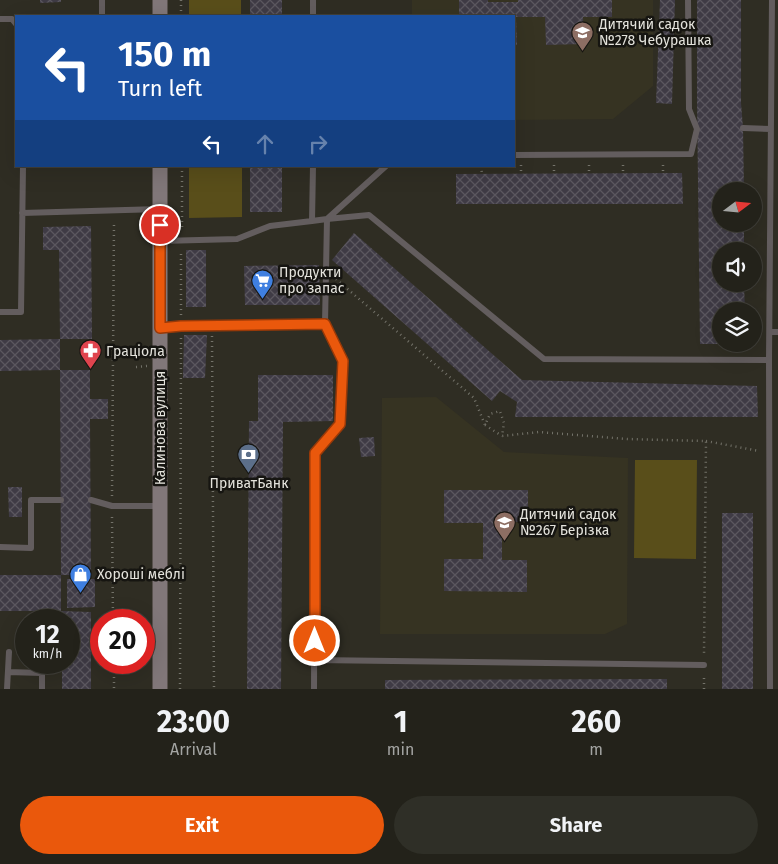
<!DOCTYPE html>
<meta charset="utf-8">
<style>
body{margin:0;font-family:"Fira Sans",sans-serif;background:#2f2f27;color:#f1f3f6;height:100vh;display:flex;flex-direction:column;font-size:19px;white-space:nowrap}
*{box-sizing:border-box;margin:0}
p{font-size:16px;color:#a3a4a2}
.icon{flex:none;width:28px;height:28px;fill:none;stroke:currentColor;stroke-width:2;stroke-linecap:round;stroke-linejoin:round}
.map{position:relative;height:689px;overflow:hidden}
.sheet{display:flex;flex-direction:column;background:#23221a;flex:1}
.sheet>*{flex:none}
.banner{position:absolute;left:15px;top:15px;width:500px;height:152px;border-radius:0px;box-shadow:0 5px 20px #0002,0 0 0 1px #403f39;background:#1a4fa0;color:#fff;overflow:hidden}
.needle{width:32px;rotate:74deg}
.buttons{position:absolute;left:712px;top:182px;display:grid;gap:10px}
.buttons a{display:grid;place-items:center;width:50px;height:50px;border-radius:50%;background:#23221a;box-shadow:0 5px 20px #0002,0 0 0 1px #403f39;font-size:25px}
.speed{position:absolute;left:15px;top:609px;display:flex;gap:10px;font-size:25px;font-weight:700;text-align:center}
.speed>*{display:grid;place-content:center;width:65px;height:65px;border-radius:50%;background:#23221a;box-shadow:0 5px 20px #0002,0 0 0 1px #403f39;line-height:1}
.speed small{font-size:12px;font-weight:400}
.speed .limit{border:8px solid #d22;background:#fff;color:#111}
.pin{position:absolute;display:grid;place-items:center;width:42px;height:42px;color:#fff;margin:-21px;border:2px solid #fff;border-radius:50%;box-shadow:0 1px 5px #0007}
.me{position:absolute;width:55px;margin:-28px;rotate:0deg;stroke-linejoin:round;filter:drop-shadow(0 0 4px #0008)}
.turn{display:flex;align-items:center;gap:18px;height:105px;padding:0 20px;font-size:22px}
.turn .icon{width:65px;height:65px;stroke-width:2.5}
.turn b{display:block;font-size:35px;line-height:42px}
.lanes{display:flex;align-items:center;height:48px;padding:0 20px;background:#0003;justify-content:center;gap:25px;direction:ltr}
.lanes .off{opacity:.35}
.eta{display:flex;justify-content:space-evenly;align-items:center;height:85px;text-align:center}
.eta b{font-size:30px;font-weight:700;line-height:35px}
.primary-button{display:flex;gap:10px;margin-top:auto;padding:10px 20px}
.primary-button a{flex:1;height:58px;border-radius:30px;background:#ea580c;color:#fff;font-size:20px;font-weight:700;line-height:58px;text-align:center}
.primary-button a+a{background:#2f2f27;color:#f1f3f6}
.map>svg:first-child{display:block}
.built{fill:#363322}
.garden{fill:#594e1a}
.building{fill:url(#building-cross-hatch)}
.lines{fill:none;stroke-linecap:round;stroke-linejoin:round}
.path{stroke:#74736a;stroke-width:2.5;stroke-dasharray:1 4;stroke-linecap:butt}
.lane{stroke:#635d5e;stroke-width:6}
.secondary{stroke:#817779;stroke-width:15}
.route-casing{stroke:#983908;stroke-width:12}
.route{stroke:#ea580c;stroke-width:9}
.labels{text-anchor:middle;stroke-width:5;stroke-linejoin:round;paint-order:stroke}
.poi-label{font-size:14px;fill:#e4e3dc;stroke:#161511;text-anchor:start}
.street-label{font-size:14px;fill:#e4e3dc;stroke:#161511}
</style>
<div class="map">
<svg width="778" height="689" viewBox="0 0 778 689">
<defs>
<pattern id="building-cross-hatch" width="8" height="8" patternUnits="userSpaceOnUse" patternTransform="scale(1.25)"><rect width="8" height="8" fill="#3f3b45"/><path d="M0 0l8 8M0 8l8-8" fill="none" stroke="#5b575f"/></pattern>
</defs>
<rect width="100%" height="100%" fill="#2f2d23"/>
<path class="built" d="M412 0H653V86L613 119 514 120V16H412Z
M436 397 504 452 628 458 627 624 605 634H380L382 398Z"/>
<path class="garden" d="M189 0H241V16H189Z
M189 166H242V217L189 218Z
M635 460H697L696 559 634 558Z"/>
<path class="building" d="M40 0H61V2L40 3Z
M250 0H282V16H250Z
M459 0H488V2H518V0H612V17H583L584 44 546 45 545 17H516L517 45H514V16H459Z
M660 0H675L672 104 656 103Z
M697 0H741V103L743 128 744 191H721V224H744V251H721V284H744L745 311H721V344H700L697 102Z
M250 166H282V212H250Z
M682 173 683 204H456V174Z
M91 226 92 339H60L59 250H43V227Z
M354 233 522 380 757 386 758 417H515L517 402 500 391 492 401 332 260Z
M186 250H206V307H186Z
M319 265 320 305H245L244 266Z
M184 335H207L205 378H183Z
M60 339V370H90V399H108V419H90L91 575H61L60 370 0 371V340Z
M258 375H333V421L283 422 281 689H247L249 421H258Z
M374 437 375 456 361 457 359 438Z
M8 487H22V517H9Z
M444 490H528V522H502V560H527V592L444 591V559H483V523H444Z
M722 513H753V689H722Z
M0 575H61V611H0Z
M67 579H95V607L67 608Z
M61 611 91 612V689H62V662H69V620H61Z
M667 679V689H385V680Z"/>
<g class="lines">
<path class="path" d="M181 0V16
M521 165V174
M554 165V174
M589 165V174
M623 165V173
M663 165V173
M182 166V230
M481 166 482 174
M336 279 474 398 485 425 490 414 500 411 504 423 502 436 539 432 627 439 706 441 704 655
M181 315V251
M212 336 214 689
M136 367 147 366
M485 425 502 436
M706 441 759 451
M112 496 114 222
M112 517 113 620
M114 662V689
M180 689 181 336
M704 689V676"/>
<path class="lane" d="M102 16V0
M313 16V0
M0 19H12L16 24
M743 128 771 129
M514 155 691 154 697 129 689 109 688 0
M313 166 312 221 327 219 386 166
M22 213 160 209
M161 241 237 239 270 226 312 221
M0 312H21L23 166
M325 324 327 219 369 215 544 359 769 360
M161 328 181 326 325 324 343 361 340 425 315 453 314 689
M770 332H778
M91 500 112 506H159
M0 547 31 548V500H61
M315 660 704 665
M8 672 42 673
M7 689 9 652
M42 689V662
M770 689 769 360 772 0"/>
<path class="secondary" d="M160 0V16
M160 689V166"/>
</g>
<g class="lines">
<defs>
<path id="route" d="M160 225V328L181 326 325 324 343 361 340 424 315 453V641"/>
</defs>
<use href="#route" class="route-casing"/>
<use href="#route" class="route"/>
</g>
<defs>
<symbol id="school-pin" viewBox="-11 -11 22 30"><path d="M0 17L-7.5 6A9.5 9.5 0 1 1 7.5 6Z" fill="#8d6e63" stroke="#161511"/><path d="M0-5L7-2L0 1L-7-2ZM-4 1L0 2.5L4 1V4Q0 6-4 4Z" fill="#fff"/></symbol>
<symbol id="supermarket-pin" viewBox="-11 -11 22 30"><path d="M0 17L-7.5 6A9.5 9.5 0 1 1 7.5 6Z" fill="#3f7fe0" stroke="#161511"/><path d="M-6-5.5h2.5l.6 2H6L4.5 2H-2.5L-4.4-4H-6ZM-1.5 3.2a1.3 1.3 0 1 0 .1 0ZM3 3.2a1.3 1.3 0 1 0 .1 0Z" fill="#fff"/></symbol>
<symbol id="pharmacy-pin" viewBox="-11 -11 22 30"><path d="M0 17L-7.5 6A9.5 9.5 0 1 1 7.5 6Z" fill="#e0444e" stroke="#161511"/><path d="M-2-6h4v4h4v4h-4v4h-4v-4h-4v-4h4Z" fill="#fff"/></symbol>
<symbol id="bank-pin" viewBox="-11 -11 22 30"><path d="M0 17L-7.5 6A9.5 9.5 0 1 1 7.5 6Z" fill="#5c6f8a" stroke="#161511"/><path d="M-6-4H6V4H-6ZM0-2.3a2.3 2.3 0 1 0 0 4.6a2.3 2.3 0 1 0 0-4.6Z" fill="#fff"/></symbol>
<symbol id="shop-pin" viewBox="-11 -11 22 30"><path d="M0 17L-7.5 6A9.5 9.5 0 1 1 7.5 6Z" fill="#3f7fe0" stroke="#161511"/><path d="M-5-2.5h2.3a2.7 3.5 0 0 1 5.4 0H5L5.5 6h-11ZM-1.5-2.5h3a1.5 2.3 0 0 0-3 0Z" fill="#fff"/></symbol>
</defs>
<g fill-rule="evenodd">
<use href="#school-pin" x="570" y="20" width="25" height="34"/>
<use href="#supermarket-pin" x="250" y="268" width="25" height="34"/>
<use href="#pharmacy-pin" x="78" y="338" width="25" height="34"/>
<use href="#bank-pin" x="236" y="442" width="25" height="34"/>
<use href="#school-pin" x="492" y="510" width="25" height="34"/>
<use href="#shop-pin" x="68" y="562" width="25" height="34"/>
</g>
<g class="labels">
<g class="poi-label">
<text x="599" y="29">Дитячий садок<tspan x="599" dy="16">№278 Чебурашка</tspan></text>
<text x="279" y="277">Продукти<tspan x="279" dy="16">про запас</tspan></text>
<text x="106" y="356">Граціола</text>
<text x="249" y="488" text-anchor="middle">ПриватБанк</text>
<text x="520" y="519">Дитячий садок<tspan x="520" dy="16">№267 Берізка</tspan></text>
<text x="97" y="579">Хороші меблі</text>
</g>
<g class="street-label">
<text transform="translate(160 428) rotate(-90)" y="5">Калинова вулиця</text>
</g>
</g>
</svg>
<div class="buttons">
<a><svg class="needle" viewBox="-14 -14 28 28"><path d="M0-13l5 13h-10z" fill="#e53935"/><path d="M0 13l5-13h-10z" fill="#a3a4a2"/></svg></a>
<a><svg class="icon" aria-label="sound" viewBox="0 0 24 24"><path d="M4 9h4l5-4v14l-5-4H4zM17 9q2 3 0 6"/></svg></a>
<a><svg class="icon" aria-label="layers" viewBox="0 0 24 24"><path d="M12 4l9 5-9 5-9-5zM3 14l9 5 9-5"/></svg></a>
</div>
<div class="speed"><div>12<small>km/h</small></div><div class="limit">20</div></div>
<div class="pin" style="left:160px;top:225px;background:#d93025"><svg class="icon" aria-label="arrive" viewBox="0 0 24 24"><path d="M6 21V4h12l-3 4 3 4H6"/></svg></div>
<svg class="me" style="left:315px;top:641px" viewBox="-20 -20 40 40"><circle r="17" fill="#ea580c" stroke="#fff" stroke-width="3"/><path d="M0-11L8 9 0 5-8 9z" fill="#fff"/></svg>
<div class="banner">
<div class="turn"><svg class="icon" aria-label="left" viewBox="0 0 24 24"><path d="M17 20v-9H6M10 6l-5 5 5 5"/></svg><div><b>150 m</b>Turn left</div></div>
<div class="lanes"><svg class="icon" aria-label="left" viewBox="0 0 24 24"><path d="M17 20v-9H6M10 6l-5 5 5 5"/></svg><svg class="icon off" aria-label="ahead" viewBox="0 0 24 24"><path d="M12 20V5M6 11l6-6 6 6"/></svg><svg class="icon off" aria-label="right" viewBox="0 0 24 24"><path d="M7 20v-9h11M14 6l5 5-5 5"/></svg></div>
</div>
</div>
<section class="sheet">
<div class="eta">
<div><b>23:00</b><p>Arrival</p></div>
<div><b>1</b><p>min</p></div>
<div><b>260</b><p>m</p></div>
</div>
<div class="primary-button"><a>Exit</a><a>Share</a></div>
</section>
